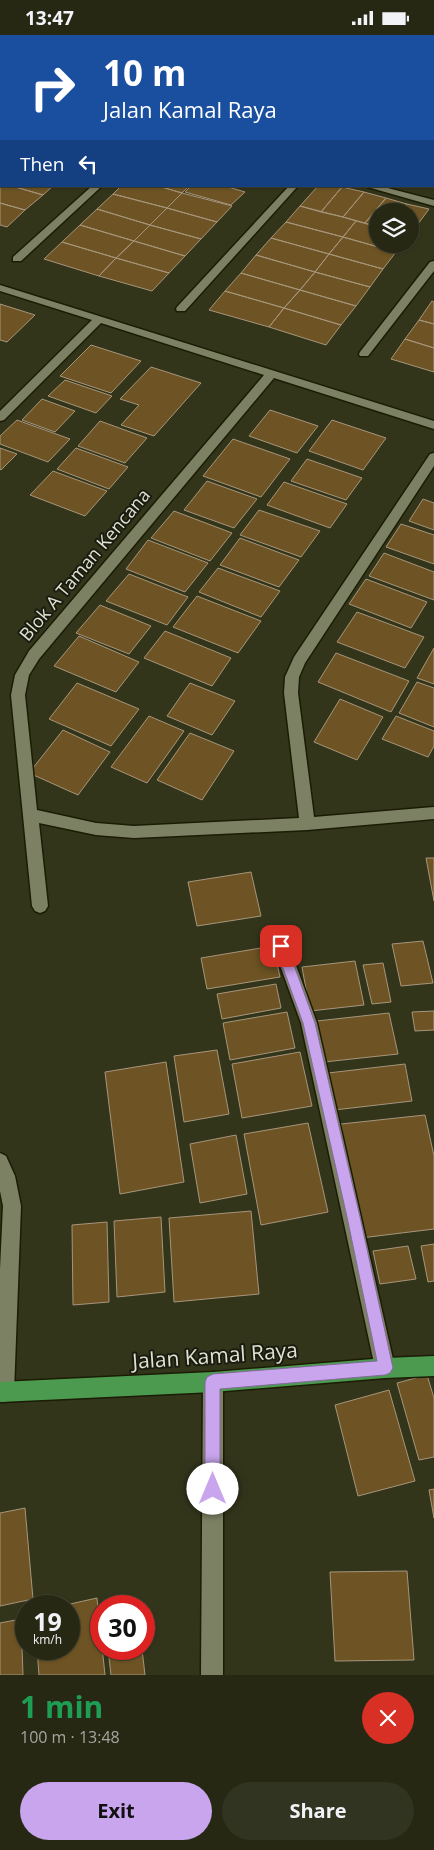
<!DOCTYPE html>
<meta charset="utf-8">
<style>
body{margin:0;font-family:"Open Sans",sans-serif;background:#323422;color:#f1f3f6;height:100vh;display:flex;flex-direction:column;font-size:19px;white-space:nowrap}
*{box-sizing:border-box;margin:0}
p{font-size:16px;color:#a4a6a0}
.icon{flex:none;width:28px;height:28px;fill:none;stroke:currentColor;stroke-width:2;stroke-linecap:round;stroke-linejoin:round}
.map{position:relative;height:1640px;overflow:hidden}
.panel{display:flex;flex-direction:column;background:#262814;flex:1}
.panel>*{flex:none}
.hud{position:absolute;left:0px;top:0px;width:435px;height:152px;box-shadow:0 1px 4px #0004,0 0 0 1px #424434;background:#1a4fa0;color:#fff;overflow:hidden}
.buttons{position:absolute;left:369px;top:168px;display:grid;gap:10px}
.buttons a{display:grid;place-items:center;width:50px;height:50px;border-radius:50%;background:#262814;box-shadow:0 1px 4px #0004,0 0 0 1px #424434;font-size:25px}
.speed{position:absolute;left:15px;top:1560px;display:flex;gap:10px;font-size:25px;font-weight:700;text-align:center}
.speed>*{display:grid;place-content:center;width:65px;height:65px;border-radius:50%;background:#262814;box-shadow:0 1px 4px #0004,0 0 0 1px #424434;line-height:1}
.speed small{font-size:12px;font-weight:400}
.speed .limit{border:8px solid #d22;background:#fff;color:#111}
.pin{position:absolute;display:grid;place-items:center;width:42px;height:42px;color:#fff;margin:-21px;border-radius:10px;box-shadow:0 2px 8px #0006}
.me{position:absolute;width:55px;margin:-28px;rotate:0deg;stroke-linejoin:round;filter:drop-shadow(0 0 4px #0008)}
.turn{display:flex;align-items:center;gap:18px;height:105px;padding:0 20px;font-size:22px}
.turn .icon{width:65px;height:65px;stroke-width:2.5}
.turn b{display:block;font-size:35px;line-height:42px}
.then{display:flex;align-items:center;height:48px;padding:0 20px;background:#0003;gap:10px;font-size:19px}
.round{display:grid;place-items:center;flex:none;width:52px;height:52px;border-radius:26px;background:#323422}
.summary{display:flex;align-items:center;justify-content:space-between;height:85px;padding:0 20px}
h1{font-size:30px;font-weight:700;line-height:38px;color:#1e9e55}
.button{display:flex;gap:10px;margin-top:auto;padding:10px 20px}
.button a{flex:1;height:58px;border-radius:30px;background:#c9a5ee;color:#111;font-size:20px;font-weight:700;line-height:58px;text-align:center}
.button a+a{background:#323422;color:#f1f3f6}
.status{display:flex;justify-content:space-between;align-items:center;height:35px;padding:0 25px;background:#262814;direction:ltr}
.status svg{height:14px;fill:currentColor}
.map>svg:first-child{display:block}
.building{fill:#6e5424;stroke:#a6957b}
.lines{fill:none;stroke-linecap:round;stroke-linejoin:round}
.minor-casing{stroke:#1b1c04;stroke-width:3}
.major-casing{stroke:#1b1c04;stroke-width:3}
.highway-casing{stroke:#1b1c04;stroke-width:3}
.minor{fill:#7d8164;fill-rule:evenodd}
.major{fill:#4c9a50;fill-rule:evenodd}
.highway{fill:#2baa43;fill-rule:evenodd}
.route{fill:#c9a5ee;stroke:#836b9b}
.labels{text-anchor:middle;stroke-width:4;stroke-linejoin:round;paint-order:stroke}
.street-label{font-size:18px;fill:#e0e2d2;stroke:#1a1c10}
.near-street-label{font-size:21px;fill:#e0e2d2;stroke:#1a1c10}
</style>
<div class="status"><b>13:47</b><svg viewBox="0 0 49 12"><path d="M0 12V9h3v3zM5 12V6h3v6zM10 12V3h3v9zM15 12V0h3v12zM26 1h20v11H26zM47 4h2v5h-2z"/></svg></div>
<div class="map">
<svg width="434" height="1640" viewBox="0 0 434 1640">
<rect width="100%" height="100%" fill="#33351b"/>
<path class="building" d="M0 148 1 151H12L43 160 25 175 0 168Z
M12 151H53L43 160Z
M121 151H158L182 158 167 173 113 159Z
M158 151H189L182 158Z
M191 151H225L245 157 231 170 185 157Z
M318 151 342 152 321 177 300 171Z
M342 152 364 157 343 182 321 177Z
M364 157 386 163 365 188 343 182Z
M182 158 232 171 217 187 167 173Z
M113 159 167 173 150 190 97 174Z
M386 163 407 169 401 176H378V192L365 188Z
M0 168 25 175 7 192 0 190Z
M407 169 429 174 410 200V176H401Z
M300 171 343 182 356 186 343 202 286 187Z
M167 173 217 187 201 204 150 190Z
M97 174 150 190 134 206 80 190Z
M356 186 378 192V209H403L396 217 343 202Z
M286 187 343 202 329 219 271 203Z
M80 190 134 206 116 223 62 207Z
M150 190 201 204 185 221 134 206Z
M343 202 396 217 383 234 329 219Z
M271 203 329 219 315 237 256 220Z
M134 206 185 221 169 238 116 223Z
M62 207 116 223 99 241 44 224Z
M329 219 383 234 370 252 315 237Z
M256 220 315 237 300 255 241 238Z
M116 223 169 238 152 256 99 241Z
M315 237 370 252 356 271 300 255Z
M241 238 300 255 284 273 225 256Z
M300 255 356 271 341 290 284 273Z
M225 256 284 273 269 292 209 275Z
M432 266 434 267V289L419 285Z
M0 269 35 280 7 307 0 305Z
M284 273 341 290 326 310 269 292Z
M419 285 434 289V313L405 304Z
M405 304 434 313V337L391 324Z
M91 310 141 326 111 358 60 341Z
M151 332 201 348 154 401 121 390 139 370 120 364Z
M65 345 112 361 96 378 48 361Z
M42 364 75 376 55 397 22 385Z
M270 375 318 391 297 418 249 401Z
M17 385 70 404 48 427 0 409V401Z
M332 385 386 403 363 435 309 416Z
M100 386 147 403 125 428 78 411Z
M233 404 290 424 261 462 203 441Z
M0 413 17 419 1 435 0 434Z
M76 413 128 432 109 454 57 434Z
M307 424 362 443 346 465 291 446Z
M53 436 107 456 85 481 30 460Z
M207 446 257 464 234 493 184 475Z
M284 447 347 469 330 493 267 470Z
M423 464 434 468V495L409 486Z
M259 475 320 496 301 522 240 500Z
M174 476 232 498 210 526 151 503Z
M401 489 434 500V529L386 512Z
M240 503 299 525 279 552 220 530Z
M148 505 208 528 185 557 126 534Z
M384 518 434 537V565L369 541Z
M218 533 280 556 261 582 199 557Z
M129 539 188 562 167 590 106 566Z
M366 544 427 567 411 593 349 569Z
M197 561 261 586 238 618 173 592Z
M100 570 151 591 129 619 76 598Z
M357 577 424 602 405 633 337 607Z
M165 596 231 623 212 651 144 623Z
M79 601 139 627 116 657 54 631Z
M434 613V649L417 643Z
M336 618 409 646 391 677 318 647Z
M417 647 434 653V692L399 678Z
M77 648 139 674 111 711 49 684Z
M190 648 235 666 212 700 167 681Z
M340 664 383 682 357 725 314 707Z
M149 681 184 696 147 748 111 732Z
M396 681 434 696V711L428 722 382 704Z
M63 695 110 717 78 760 29 738Z
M190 698 234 716 202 765 157 745Z
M426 823H434V866Z
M251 837 261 881 197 891 188 847Z
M423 906 433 948 401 951 392 909Z
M273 911 280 942 207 954 201 923Z
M355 926 364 970 310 976 302 932Z
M383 928 391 967 372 969 363 930Z
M276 949 281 973 222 984 217 959Z
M434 976V995L415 996 412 977Z
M287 977 295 1013 230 1025 223 988Z
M389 978 398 1019 324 1027 317 986Z
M217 1015 229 1079 184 1087 174 1021Z
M300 1017 312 1071 242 1083 232 1029Z
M166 1027 184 1147 120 1159 105 1037Z
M405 1029 412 1066 334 1075 328 1038Z
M425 1080 434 1121V1194L361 1203 341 1089Z
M308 1088 328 1177 261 1190 244 1099Z
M236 1100 247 1159 200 1168 190 1109Z
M251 1176 259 1259 174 1267 169 1183Z
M161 1182 165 1257 117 1262 114 1186Z
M107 1187 109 1267 73 1270 72 1190Z
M434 1209V1246L428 1247 421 1211Z
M408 1211 416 1244 380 1249 373 1216Z
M427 1340 434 1363V1422L419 1425 397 1348Z
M389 1355 415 1446 358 1461 335 1370Z
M434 1454V1483L429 1455Z
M25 1473 33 1564 0 1571V1478Z
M407 1536 414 1625 335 1626 330 1537Z
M97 1563 105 1640H39L37 1614H69V1571H61Z
M21 1584 23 1640H0V1588Z
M108 1614H142L145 1640H111Z"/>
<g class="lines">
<defs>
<path id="minor" d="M384 0H396L397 1H385Z
M0 55 1 56V61H0Z
M1 76V82L0 83V77Z
M92 151H102L21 226H13V222Z
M289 151H298L185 276H177L176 274 177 272Z
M364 151H380L434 165V171Z
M434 226V236L368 321H360L359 319 360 317 430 227Z
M0 250 434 386V394L274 343 39 624 29 640 25 660 37 775 96 788 134 791 299 783 284 658 285 642 294 622 430 419 434 418V431L305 628 299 642 298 658 314 782 434 772V784L307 795 134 803 96 800 39 788 48 871 45 876 40 878 35 876 32 871 11 660 15 640 29 616 264 340 101 288 4 385 0 386V376L92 285 0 256Z
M281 904 287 906 289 911 317 988 395 1333 392 1340 385 1343 378 1340 375 1333 301 988 273 911 275 906Z
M0 1118 6 1121 15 1141 21 1171 14 1357 11 1364 4 1367 0 1365V1234L3 1171 0 1156Z
M213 1337 220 1340 223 1347V1640H201L203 1347 206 1340Z"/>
<path id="major" d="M287 0H300L301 1H288Z
M0 16H1V20H0Z
M434 1321V1341L385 1343 213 1357 0 1367V1347L213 1337 385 1323Z"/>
<path id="highway" d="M24 0H35L36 1H25Z
M117 0H128L129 1H118Z
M190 0H204L205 1H191Z"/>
</defs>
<use href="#minor" class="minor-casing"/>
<use href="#major" class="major-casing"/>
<use href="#highway" class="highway-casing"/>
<use href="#minor" class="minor"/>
<use href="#major" class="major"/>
<use href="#highway" class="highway"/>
</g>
<path class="route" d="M281 906 285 908 287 911 315 988 360 1182 393 1333 390 1338 385 1340 220 1354V1454L218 1459 213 1461 207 1459 205 1454V1347L207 1342 213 1339 377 1326 347 1182 303 988 275 911 277 908Z"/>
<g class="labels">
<g class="street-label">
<text transform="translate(85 530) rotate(-50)" y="6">Blok A Taman Kencana</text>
</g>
<g class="near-street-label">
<text transform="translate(215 1321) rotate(-4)" y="7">Jalan Kamal Raya</text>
</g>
</g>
</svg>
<div class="buttons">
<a><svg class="icon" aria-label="layers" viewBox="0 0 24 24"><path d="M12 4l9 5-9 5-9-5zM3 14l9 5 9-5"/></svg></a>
</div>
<div class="speed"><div>19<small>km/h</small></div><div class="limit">30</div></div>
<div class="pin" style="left:281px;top:911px;background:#d93025"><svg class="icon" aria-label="arrive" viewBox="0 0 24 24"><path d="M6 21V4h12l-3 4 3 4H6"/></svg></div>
<svg class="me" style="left:213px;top:1454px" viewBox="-20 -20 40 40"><circle r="19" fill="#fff"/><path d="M0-13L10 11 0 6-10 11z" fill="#c9a5ee"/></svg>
<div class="hud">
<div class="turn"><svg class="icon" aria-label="right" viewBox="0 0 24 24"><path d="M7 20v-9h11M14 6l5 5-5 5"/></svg><div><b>10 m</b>Jalan Kamal Raya</div></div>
<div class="then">Then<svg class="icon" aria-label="left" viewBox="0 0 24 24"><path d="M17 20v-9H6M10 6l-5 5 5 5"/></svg></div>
</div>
</div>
<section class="panel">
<div class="summary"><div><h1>1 min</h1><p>100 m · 13:48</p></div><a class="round" style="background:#d93025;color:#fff"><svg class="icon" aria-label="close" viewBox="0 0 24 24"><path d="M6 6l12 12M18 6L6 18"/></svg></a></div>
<div class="button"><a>Exit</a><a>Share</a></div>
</section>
